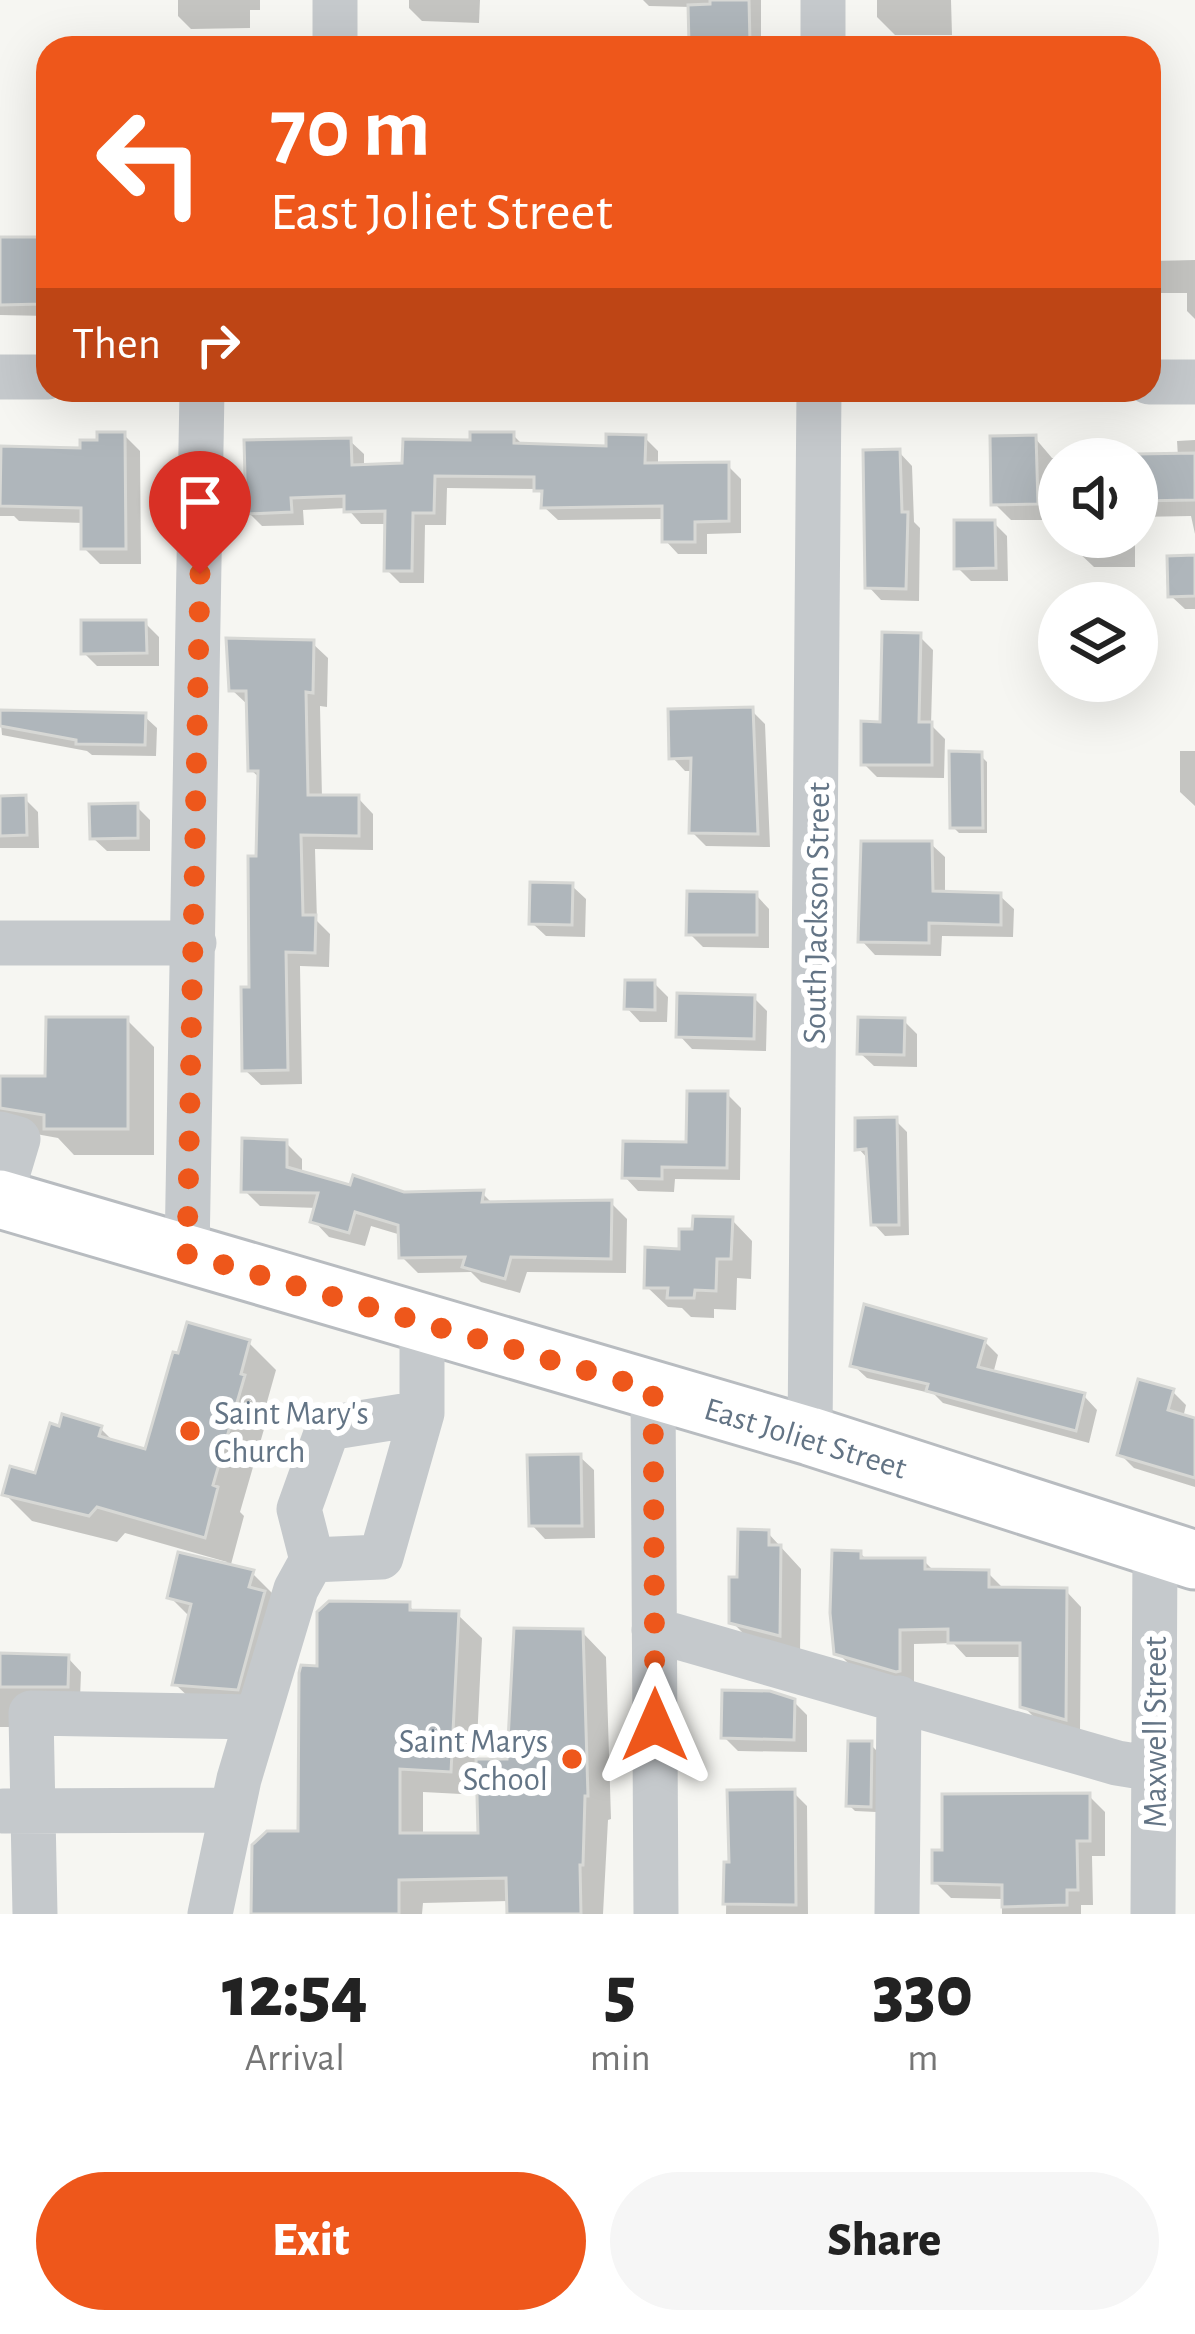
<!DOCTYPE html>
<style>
body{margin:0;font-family:"Alegreya Sans",sans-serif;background:#f6f6f6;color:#222;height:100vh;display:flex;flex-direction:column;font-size:45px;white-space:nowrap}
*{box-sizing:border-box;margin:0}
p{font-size:39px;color:#767676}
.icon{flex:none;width:66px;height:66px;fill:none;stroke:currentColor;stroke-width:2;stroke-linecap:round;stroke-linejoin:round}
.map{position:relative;height:1914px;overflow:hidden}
.panel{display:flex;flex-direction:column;background:#fff;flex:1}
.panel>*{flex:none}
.banner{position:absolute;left:36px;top:36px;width:1125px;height:366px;border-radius:36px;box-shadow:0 12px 48px #0002;background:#ee571b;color:#fff;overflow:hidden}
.controls{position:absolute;left:1038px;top:438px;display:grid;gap:24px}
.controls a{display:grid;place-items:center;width:120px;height:120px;border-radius:50%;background:#fff;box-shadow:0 12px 48px #0002;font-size:60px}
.pin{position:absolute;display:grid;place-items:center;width:102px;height:102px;color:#fff;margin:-123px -51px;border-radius:50% 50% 50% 0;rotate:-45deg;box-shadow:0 0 12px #0007}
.pin .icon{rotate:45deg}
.me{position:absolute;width:132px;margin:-66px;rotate:0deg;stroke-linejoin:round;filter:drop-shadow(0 0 9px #0008)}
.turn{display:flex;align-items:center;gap:42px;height:252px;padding:0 36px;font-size:54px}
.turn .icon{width:156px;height:156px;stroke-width:2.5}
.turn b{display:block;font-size:84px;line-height:102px}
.then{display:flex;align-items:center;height:114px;padding:0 36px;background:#0003;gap:24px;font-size:45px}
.eta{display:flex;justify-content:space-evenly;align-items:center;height:204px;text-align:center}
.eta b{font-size:72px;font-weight:800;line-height:84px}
.primary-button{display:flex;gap:24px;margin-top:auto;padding:24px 36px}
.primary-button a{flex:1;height:138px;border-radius:72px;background:#ee571b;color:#fff;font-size:48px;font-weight:800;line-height:138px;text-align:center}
.primary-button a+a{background:#f6f6f6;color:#222}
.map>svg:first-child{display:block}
.shadow{fill:#0003;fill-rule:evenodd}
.building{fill:#afb6bb;stroke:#d7d8d5;stroke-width:3}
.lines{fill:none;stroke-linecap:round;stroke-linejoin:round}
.major-casing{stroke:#b8bcc0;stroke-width:63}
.minor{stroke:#c5c9cc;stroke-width:45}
.major{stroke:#fff;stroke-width:57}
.route{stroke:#ee571b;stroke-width:21;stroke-dasharray:0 37.8}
.poi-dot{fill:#ee571b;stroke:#fff;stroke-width:4.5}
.labels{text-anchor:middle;stroke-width:12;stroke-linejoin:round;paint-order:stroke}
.street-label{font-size:33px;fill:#637485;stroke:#fff}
.poi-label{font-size:33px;fill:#637485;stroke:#fff;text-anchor:start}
</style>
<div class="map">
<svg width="1195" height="1914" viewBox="0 0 1195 1914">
<rect width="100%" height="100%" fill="#f6f6f2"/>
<path class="shadow" d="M178 0H260V10H250V28L191 29 178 16Z
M409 0H480L479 23 422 21 409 8Z
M643 0H761V48H697L692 42 691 7 649 6Z
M877 0H951L952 35H895L877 17Z
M48 179V316L0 315V239L43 240 41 180Z
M1149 200 1153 203 1152 261 1195 260V319L1187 311V293H1149Z
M124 435 140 451 141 564H100L84 548V523L19 521 14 516H0V449L83 451Z
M513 435 524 446 608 449 645 438 658 451V466L727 465 741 479V533L707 534V554H678L665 540V519L558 520 544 507 545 497 537 489 447 488 446 525H425L424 583H400L387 570 388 524H361L347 508 303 510 304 525 262 526 249 513 350 441 364 454V467L405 466 473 443Z
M1035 438 1052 458 1178 457 1177 441 1195 440V534L1191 516 1137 517V459H1059V520H1011L994 503Z
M899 452 912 466 914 522 920 528 919 601 881 600 868 586Z
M994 523 1007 536 1008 581H971L957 567Z
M1077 537H1135V567H1094L1077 551Z
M1195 558V609H1185L1171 596Z
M145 623 159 637V666H97L84 653Z
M919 636 933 650 931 725 945 739 944 778 877 777 864 764Z
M312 643 328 658 327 707 320 706 322 798H358L373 814V850L315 849 317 921 330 934 329 967 300 966 302 1084 261 1085 245 1070 261 779 251 770 248 705 232 690Z
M751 710 765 724 770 847 706 846 692 832 693 771H685L672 757Z
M0 713 144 716 157 728 156 756 92 755 87 751 2 735Z
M1180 751H1195V806L1180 792Z
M980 755 987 762V833H959L953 827Z
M0 799H25L38 812 39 848H0Z
M136 806 150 820V851H107L93 838Z
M931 844 945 857V894L1000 896 1014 909 1013 937 942 936 941 956 875 955 862 941Z
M572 886 586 899 585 937 546 936 532 923Z
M756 895 769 909V948L703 947 689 933Z
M654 983 668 997 667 1022H640L627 1008Z
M754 998 767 1011 766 1051 692 1049 679 1035Z
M127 1020 154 1047V1155H74L58 1138 36 1134 0 1138V1079H48Z
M904 1021 917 1034V1067L874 1066 860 1053Z
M727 1094 741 1108 740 1180 675 1179 674 1192 638 1191 625 1177 689 1145Z
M895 1120 907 1132 909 1235 885 1236 874 1224 869 1160 858 1148Z
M286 1143 302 1159V1174L352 1188 403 1195 482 1193 493 1204 611 1203 627 1219 626 1273 527 1272 520 1293 481 1282 471 1272 418 1273 402 1257 401 1235 371 1226 365 1246 329 1237 314 1221 317 1208 260 1206 244 1190Z
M732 1220 752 1241 751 1279 737 1278 736 1310 714 1309V1318L691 1317 682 1308 668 1307 647 1287 681 1252Z
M984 1341 998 1355 993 1374 1084 1396 1097 1410 1089 1443 943 1403 934 1394 867 1378 853 1365Z
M249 1343 276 1370 267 1402 271 1405 240 1512 244 1516 230 1568 252 1573 273 1594 258 1709 196 1704 175 1684 191 1618 170 1597 226 1567 227 1562 125 1533 117 1542 32 1521 5 1494 38 1477 100 1428 116 1444 147 1453Z
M1173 1392 1186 1405 1183 1418 1195 1422V1487L1134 1468 1120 1454Z
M580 1457 594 1470 595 1538 545 1539 532 1525Z
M768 1533 801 1569 800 1655 753 1643 732 1622 740 1580Z
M860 1553 868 1561H924L935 1572 988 1573 1003 1588 1066 1591 1081 1607 1080 1733 1038 1721 1023 1706V1657H966L953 1643 914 1644V1685L853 1668 837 1652Z
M408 1605 416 1613 457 1614 482 1638 476 1762 510 1761 582 1632 606 1657 611 1819 608 1820 603 1914H509V1901L423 1903 422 1914H254L301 1834 320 1669ZM423 1792 480 1795 481 1836H423Z
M0 1656 68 1658 81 1672 80 1699 17 1727H0Z
M793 1701 807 1715V1752L738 1751 724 1737Z
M870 1744 876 1750V1812L855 1811 849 1805Z
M793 1792 807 1806 808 1914H726L727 1865Z
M1089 1796 1105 1812V1856H1092L1093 1905H1081V1914H1002V1899L951 1898 935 1882Z"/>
<path class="building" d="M710 0H749L750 43 689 44 688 5 710 4Z
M0 237H41L43 304 0 305Z
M97 432H125L126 549H81V508L0 506 1 446 80 448V440H97Z
M470 432H514V443L606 446V434L646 435 645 463 729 462V521L695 522V542H662V506L541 508 542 491H534V477L435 476 434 513H413L412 571H384L385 511 344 512V496L291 498 292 512 246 514 244 440 351 438 352 465 402 463 403 439 470 440Z
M1036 435 1038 504 991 505 990 436Z
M900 449 902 512H908L906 589 865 588 863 450Z
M1195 453V500L1137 501V454Z
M954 520H995L996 568 954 569Z
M1195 555V596L1168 597 1167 556Z
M81 620H146L147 653 81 654Z
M882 632 921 633 919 722H932V765H861V721L880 722Z
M226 638 314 640 313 693 306 692 308 795H359V836L301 835 303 915H316L315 953 286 952 288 1070 242 1071 241 987H249L248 856H256L258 771H248L246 691H229Z
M753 707 758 834 689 833 691 758 669 759 668 709Z
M0 710 146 713 145 745 76 744V740L0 726Z
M949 751 982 752 983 828H950Z
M26 795 27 835 0 836V796Z
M138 803V838L90 839 89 804Z
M861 841H932L933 891 1001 893V925L929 923V943L858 942Z
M530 882 573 883 572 925 529 924Z
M687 891 757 892V935H686Z
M625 980H655V1010L624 1009Z
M677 993 755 995 754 1039 676 1037Z
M46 1017H128V1129H44V1115L0 1108V1076H45Z
M858 1017 905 1018 904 1055 857 1054Z
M687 1091H728L727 1168 662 1167V1179L622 1178 623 1141 686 1142Z
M897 1117 899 1225H871L866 1149 855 1150V1118Z
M242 1138 287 1140V1167L350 1185 353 1175 404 1192 484 1190 482 1202 612 1200 611 1259 511 1257 505 1279 462 1267 465 1257 399 1258 398 1225 355 1212 349 1233 310 1222 318 1193 241 1192Z
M693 1216 733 1217 731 1259H717L716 1291 695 1290 694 1298H667L668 1288H644L645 1247 679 1249V1229H692Z
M864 1304 986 1339 978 1367 1085 1393 1076 1431 926 1391 928 1384 850 1366Z
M187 1322 250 1340 241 1374 245 1375 213 1485 218 1487 205 1538 97 1507 89 1516 2 1495 10 1466 35 1473 50 1423 59 1426 62 1414 102 1426 99 1436 145 1449 173 1352 178 1353Z
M1138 1379 1174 1389 1168 1410 1195 1418V1478L1117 1455Z
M581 1454 582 1526H529L527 1455Z
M738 1529 769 1530V1545H781L780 1636 729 1623V1577H737Z
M832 1550 861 1551V1558H925V1569L989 1570V1587L1067 1588 1066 1720 1020 1707V1643H948V1629L900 1630V1671L896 1672 834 1654 830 1613Z
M178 1552 254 1570 249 1587 265 1591 238 1690 172 1685 191 1604 167 1598Z
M329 1601 410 1602V1610L459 1611 451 1772 400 1769V1833H478L476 1759H507L514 1628 583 1629 588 1796H585L583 1865H580L581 1914H507L506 1878 399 1880V1914H251L252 1845 267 1831H298L299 1673 301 1665 317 1666V1612Z
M0 1653 69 1655 68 1687H0Z
M722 1690 770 1691 795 1699 794 1740 721 1738Z
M848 1741H872L871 1807 846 1806Z
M795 1789 796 1905 723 1904 724 1862H729L727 1790Z
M1090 1793V1841H1077L1078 1890H1067V1905L1002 1907V1885L932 1883V1850H942V1794Z"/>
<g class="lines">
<defs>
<path id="major" d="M0 1199 810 1436 1195 1560"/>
</defs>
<use href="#major" class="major-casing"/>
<path class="minor" d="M335 48V0
M823 48V0
M0 377H48
M1149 382H1195
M0 943H194
M0 1134 18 1139 0 1199
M187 1254 202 390
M653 1390 656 1914
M810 1436 819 390
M312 1560 299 1509 328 1428 422 1413
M654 1630 1117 1763 1154 1769
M3 1811 232 1810
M35 1914 31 1713 257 1717
M210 1914 239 1779 296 1589 312 1560 381 1557 422 1413V1323
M897 1914 899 1698
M1153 1914 1155 1550"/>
<use href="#major" class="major"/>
</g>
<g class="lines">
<path class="route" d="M200 574 187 1254 653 1390 655 1725"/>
</g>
<g class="poi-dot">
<circle cx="190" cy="1431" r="12"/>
<circle cx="572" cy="1759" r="12"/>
</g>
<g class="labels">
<g class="street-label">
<text transform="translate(815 913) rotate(-89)" y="12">South Jackson Street</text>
<text transform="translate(806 1437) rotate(17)" y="12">East Joliet Street</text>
<text transform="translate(1154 1732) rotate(-90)" y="12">Maxwell Street</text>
</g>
<g class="poi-label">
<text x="214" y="1424">Saint Mary's<tspan x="214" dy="38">Church</tspan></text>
<text x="548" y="1752" text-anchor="end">Saint Marys<tspan x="548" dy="38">School</tspan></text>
</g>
</g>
</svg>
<div class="controls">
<a><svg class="icon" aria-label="sound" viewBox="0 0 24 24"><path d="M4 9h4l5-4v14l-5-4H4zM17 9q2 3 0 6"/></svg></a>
<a><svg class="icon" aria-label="layers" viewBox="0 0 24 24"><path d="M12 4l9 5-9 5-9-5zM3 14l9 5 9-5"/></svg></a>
</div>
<div class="pin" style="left:200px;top:574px;background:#d93025"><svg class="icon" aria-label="arrive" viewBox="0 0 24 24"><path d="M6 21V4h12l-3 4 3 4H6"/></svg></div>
<svg class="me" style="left:655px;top:1725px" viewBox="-20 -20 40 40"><path d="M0-17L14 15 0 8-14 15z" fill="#ee571b" stroke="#fff" stroke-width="4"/></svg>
<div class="banner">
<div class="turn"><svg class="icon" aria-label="left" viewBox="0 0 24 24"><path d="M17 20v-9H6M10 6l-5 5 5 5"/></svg><div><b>70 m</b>East Joliet Street</div></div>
<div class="then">Then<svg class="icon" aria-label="right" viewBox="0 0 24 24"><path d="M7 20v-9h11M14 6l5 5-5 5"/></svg></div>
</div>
</div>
<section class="panel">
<div class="eta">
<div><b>12:54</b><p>Arrival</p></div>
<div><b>5</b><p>min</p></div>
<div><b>330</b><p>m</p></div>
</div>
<div class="primary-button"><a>Exit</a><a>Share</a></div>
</section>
